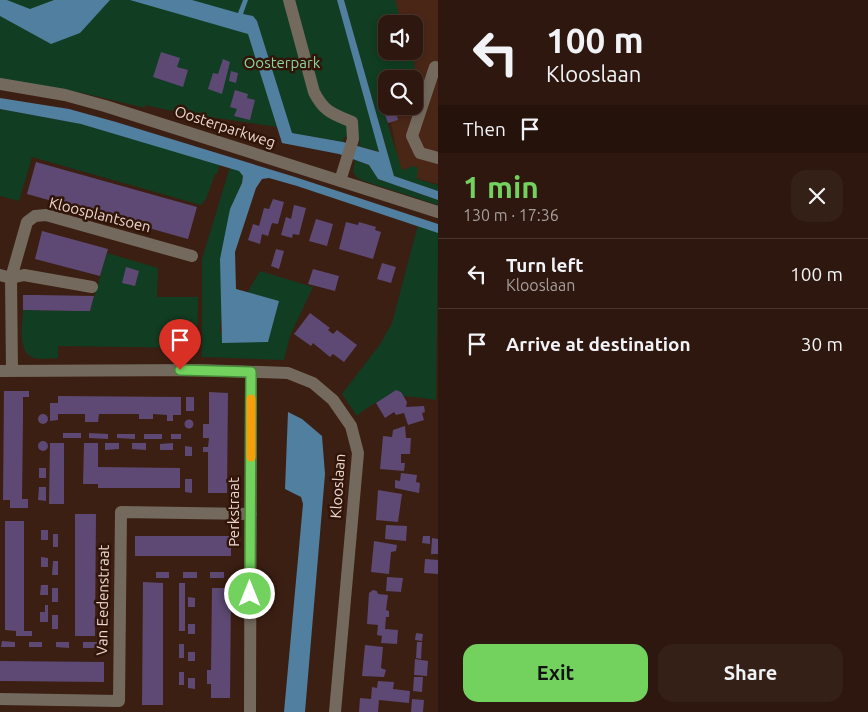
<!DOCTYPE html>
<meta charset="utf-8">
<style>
body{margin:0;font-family:Ubuntu,sans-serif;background:#352017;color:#f1f3f6;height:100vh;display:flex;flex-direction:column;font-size:19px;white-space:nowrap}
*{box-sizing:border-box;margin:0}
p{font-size:16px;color:#a79f9e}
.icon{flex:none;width:28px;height:28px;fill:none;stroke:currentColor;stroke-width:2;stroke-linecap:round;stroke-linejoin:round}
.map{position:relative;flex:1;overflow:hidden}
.drawer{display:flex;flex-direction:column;background:#2d170e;width:430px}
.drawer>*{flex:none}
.hud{background:#2d170e;color:#f1f3f6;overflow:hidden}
.fabs{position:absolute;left:378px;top:15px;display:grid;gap:10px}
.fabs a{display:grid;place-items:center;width:45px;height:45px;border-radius:10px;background:#2d170e;box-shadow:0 2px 8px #0003,0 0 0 1px #48362e;font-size:25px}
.pin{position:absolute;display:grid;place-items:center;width:42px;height:42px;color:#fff;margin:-51px -21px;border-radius:50% 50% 50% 0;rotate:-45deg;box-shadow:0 0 5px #0007}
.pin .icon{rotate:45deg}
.me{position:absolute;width:55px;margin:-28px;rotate:0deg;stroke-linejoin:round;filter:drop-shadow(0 0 4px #0008)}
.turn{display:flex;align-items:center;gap:18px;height:105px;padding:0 25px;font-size:22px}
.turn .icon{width:65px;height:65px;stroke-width:2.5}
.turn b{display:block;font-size:35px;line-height:42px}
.then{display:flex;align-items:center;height:48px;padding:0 25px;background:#0003;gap:10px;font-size:19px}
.round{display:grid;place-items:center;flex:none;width:52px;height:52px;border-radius:15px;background:#352017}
.summary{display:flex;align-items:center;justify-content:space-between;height:85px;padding:0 25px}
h1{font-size:30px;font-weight:700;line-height:38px;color:#72d25d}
.cta{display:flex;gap:10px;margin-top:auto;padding:10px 25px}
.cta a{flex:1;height:58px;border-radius:15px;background:#72d25d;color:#111;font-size:20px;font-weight:700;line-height:58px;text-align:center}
.cta a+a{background:#352017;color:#f1f3f6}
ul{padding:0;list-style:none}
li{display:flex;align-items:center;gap:15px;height:70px;padding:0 25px;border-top:1px solid #48362e}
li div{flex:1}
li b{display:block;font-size:19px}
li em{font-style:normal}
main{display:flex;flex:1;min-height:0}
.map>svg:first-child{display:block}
.built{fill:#4a2617}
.green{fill:#113d22}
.water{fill:#507f9f}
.building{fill:#5d4973}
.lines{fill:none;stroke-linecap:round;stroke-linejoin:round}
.minor{stroke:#736a5d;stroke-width:12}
.route-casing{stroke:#4a883c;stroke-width:12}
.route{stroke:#72d25d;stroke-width:9}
.slow{stroke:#f59e0b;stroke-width:9}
.labels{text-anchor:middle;stroke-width:5;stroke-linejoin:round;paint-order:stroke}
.park-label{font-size:15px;fill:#8dd4a1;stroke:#311509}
.street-label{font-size:15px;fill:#ecd8d0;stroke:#311509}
</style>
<main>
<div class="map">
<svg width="438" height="712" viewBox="0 0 438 712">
<rect width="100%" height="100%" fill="#3c1f13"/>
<path class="built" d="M390 0H438V184L401 174 390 118 394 106H414V79H403L406 51H414V24H397Z"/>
<path class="green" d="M0 0H337L380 152 359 146 360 139 344 137 343 142 292 133 291 129 182 113 145 105V108L83 93 0 79Z
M344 0H395L402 24H386V51H411L415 66 412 79H386V106H404L403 110 385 115 402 170 414 166 418 168 417 179 438 185V191L394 176Z
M0 109 81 124 220 164 217 174H215L206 199 201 205 32 157 19 201 0 196Z
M355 160 369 165 378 179 438 200V205L358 179 353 172Z
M230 167 239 171 243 176 242 183 230 209 220 333 279 301 247 293 260 271 313 287 290 336 284 360 202 357V259Z
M418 225 438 233 436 400C401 395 385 392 357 416L342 394 381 343 392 323Z
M107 253 158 268 157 297H198L197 348 58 346V358C50 358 40 360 34 358 16 352 23 323 23 310L90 311Z"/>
<path class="water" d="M0 0H7L30 9 54 0H110L80 33 51 44 0 16Z
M130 0H192L238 13 243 0H248L243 14 253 16 257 21 292 133 343 142 379 152 337 0H344L394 176 438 191V200L378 179 369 165 339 154 282 143 248 34Z
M0 98 69 109 116 122 295 177 438 224V233L297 186 269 178 262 179 256 188 235 252 236 289 279 301 268 342 222 343 220 259 230 209 242 183 243 176 239 171 81 124 0 109Z
M288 412 302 419 322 436 325 474 305 712H284L303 504 301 497 285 489Z"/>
<path class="building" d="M161 52 180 58 177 67 188 70 183 87 153 77Z
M223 59 230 62 222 94 208 89 213 73 218 74Z
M231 71 238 73 236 83 229 81Z
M235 90 248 94 247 98 255 100 250 120 234 116 237 109 230 107Z
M396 112 398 120 388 123 385 115Z
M36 162 197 207 188 239 27 194Z
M273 199 284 202 278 224 272 223 268 236 262 234 260 244 248 240 253 224 259 226 264 208 269 209Z
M294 205 306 208 299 235 293 234 292 238 281 235 286 217 291 219Z
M316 219 333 224 327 246 309 241Z
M346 222 358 225 359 222 376 227 375 230 381 232 373 259 339 249Z
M42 231 108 249 100 276 35 259Z
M276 249 284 251 279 269 271 266Z
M382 263 396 267 391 283 377 279Z
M126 267 139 271 135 286 122 283Z
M313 269 339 276 335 291 308 284Z
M23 295H37L94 296 90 311H77L23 310Z
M310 313 330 328 328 330 333 334 337 330 357 345 344 362 333 354 330 357 313 343 311 346 294 334Z
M396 390 401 392 407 402 406 407 424 406 425 412 422 413 424 420 408 425 404 413 396 415 394 412 385 418 376 403Z
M4 391H29V397H23V418L22 499H28V508H10V500H3Z
M209 392 228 393 227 493H208V452H203V447H208L209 438H203V424H209Z
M58 396 181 397V415H173V421H167V415L153 414V419H139V414H99L98 422H85V414H58V420L50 421V403H58Z
M186 397H194V411H186Z
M38 419a5 5 0 1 1 10 0a5 5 0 1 1-10 0Z
M184.5 424a4.5 4.5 0 1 1 9 0a4.5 4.5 0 1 1-9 0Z
M405 426 406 438H411L410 454H401V463H405L404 471 380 469 383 436 392 437 393 430Z
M63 433H81V438H63Z
M89 433 108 434V439L89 438Z
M117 434H135V439L117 438Z
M144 434H162V439H144Z
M171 434H181V439H171Z
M38 446a5 5 0 1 1 10 0a5 5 0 1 1-10 0Z
M50 443H64V504H49Z
M84 443H98V467L180 468V488H98V484H83Z
M105 443H119V449L105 450Z
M132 443H146V450L132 449Z
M173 443V450H160V444Z
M185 446 192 447V456H185Z
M39 468H46V478H39Z
M401 473 417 475 416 482 420 483 419 493 395 488V480L400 481Z
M185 479H192V493L185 492Z
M39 487H46V501L38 500Z
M378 490 402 494 398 522 376 520Z
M75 514H96L95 636H75Z
M5 521H24V631H32V636H16V631L5 630Z
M386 525 407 526 406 541 385 539Z
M41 530H48V540H41Z
M53 534H58V547H53Z
M135 536H231V556H135Z
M423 536H430V544L422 543Z
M432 538 438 539V554H431Z
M374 541 397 545 396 551 391 552 389 574 371 572Z
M41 557 48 558V567H41Z
M425 559 438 560V574L424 573Z
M53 561H58V575H52Z
M156 572H169V578H156Z
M183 572H197V578H183Z
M210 572H224V578H210Z
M387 577 403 578 401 592 386 591Z
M143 582 163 583V705H142Z
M179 583H185V631H179Z
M41 585H48V595H40Z
M52 588H58V602H52Z
M212 588H231L230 698H211V684H207V670H211Z
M373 590 377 591 378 594 388 595 386 610 389 611V617H386L385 629 398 630 397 644 381 643 382 636 377 635 378 625 367 624 369 593Z
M188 597 195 598V607H188Z
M45 605H48V622H40V612H45Z
M52 615H58V629H52Z
M188 624H195V634H188Z
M416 633 423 634 422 641 415 640Z
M2 641 15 642V647H1Z
M29 642H42V647H29Z
M56 642H69V648L56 647Z
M83 642H97V648H83Z
M417 642H422L421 659 416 658Z
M179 644H184V658H179Z
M365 645 383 647 381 668 386 670 384 677 362 676Z
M188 652H195V661H188Z
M415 659 428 661 427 676 414 675Z
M0 661 104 662V682L0 681Z
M179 672H184V685H179Z
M414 677H423L422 692 413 691Z
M188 678H195V689L188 688Z
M378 681 394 682 393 689 410 691 409 703 379 700 378 712H359L360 698 371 699 372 687 377 688Z
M412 699 424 700 423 712H411Z"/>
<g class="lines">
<path class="minor" d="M289 0 314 92C324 112 333 114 352 122L353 139 340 181
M435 67 412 136 420 153 438 158
M0 84 65 95 105 106 438 212
M0 275 11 278 24 275 92 287
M0 371 199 370 288 373 313 383 333 400 351 426 358 453 335 712
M12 371 11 278 27 222 35 216 46 215 192 256
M0 699 119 701 121 512 251 514
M250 712 251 372"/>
</g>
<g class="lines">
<defs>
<path id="route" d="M180 370 251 372 250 594"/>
</defs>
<use href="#route" class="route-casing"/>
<use href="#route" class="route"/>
<path class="slow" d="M251 457V399"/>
</g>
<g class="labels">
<g class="park-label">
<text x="282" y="68">Oosterpark</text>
</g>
<g class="street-label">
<text transform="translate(225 127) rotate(18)" y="5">Oosterparkweg</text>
<text transform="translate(100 215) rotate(14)" y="5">Kloosplantsoen</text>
<text transform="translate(338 486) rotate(-86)" y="5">Klooslaan</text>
<text transform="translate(234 512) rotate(-90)" y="5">Perkstraat</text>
<text transform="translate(103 600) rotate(-89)" y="5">Van Eedenstraat</text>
</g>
</g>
</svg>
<div class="fabs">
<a><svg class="icon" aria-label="sound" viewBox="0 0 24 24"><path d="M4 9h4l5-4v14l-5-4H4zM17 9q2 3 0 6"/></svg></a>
<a><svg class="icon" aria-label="search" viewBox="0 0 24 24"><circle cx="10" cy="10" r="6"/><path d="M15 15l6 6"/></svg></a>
</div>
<div class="pin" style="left:180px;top:370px;background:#d93025"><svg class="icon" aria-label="arrive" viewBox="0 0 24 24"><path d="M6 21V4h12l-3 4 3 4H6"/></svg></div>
<svg class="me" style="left:250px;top:594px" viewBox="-20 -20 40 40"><circle r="17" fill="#72d25d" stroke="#fff" stroke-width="3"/><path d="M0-11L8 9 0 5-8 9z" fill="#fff"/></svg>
</div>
<section class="drawer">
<div class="hud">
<div class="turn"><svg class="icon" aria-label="left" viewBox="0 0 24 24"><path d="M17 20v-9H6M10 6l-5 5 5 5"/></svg><div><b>100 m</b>Klooslaan</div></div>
<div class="then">Then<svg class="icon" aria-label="arrive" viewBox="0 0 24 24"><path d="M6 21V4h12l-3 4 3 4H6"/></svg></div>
</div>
<div class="summary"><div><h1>1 min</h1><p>130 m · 17:36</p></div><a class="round"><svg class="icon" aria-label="close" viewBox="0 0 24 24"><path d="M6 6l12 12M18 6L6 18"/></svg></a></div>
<ul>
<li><svg class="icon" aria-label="left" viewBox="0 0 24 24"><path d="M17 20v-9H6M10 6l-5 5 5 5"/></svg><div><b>Turn left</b><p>Klooslaan</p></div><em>100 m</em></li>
<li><svg class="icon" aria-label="arrive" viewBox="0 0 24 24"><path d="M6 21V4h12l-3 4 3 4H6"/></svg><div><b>Arrive at destination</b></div><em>30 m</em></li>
</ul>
<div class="cta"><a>Exit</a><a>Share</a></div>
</section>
</main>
